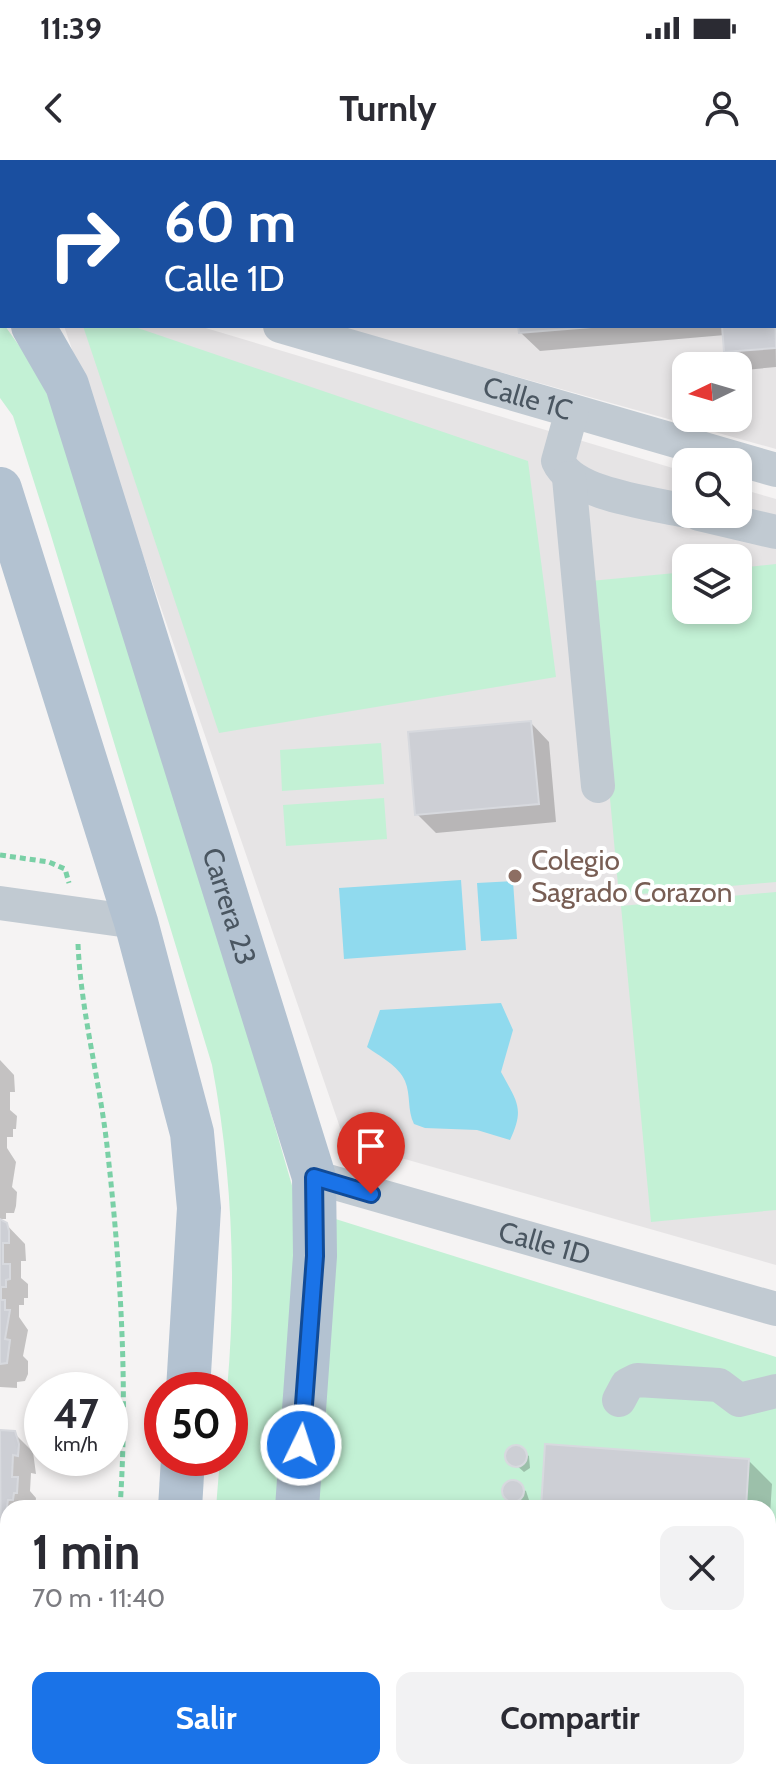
<!DOCTYPE html>
<html lang="es">
<meta charset="utf-8">
<style>
body{margin:0;font-family:Cabin,sans-serif;background:#f2f2f3;color:#2b2b33;height:100vh;display:flex;flex-direction:column;font-size:30px;white-space:nowrap}
*{box-sizing:border-box;margin:0}
p{font-size:26px;color:#7c7c81}
.icon{flex:none;width:44px;height:44px;fill:none;stroke:currentColor;stroke-width:2;stroke-linecap:round;stroke-linejoin:round}
.map{position:relative;flex:1;overflow:hidden}
.details{position:absolute;left:0px;top:1340px;width:776px;height:280px;display:flex;flex-direction:column;background:#fff;border-radius:24px 24px 0 0;box-shadow:0 4px 12px #0003}
.details>*{flex:none}
.guide{position:absolute;left:0px;top:0px;width:776px;height:168px;box-shadow:0 4px 12px #0003;background:#1a4fa0;color:#fff;overflow:hidden}
.needle{width:52px;rotate:265deg}
.controls{position:absolute;left:672px;top:192px;display:grid;gap:16px}
.controls a{display:grid;place-items:center;width:80px;height:80px;border-radius:16px;background:#fff;box-shadow:0 4px 12px #0003;font-size:40px}
.speed{position:absolute;left:24px;top:1212px;display:flex;gap:16px;font-size:40px;font-weight:700;text-align:center}
.speed>*{display:grid;place-content:center;width:104px;height:104px;border-radius:50%;background:#fff;box-shadow:0 4px 12px #0003;line-height:1}
.speed small{font-size:20px;font-weight:400}
.speed .limit{border:12px solid #d22;background:#fff;color:#111}
.pin{position:absolute;display:grid;place-items:center;width:68px;height:68px;color:#fff;margin:-82px -34px;border-radius:50% 50% 50% 0;rotate:-45deg;box-shadow:0 0 8px #0007}
.pin .icon{rotate:45deg}
.me{position:absolute;width:88px;margin:-44px;rotate:4deg;stroke-linejoin:round;filter:drop-shadow(0 0 6px #0008)}
.turn{display:flex;align-items:center;gap:28px;height:168px;padding:0 32px;font-size:36px}
.turn .icon{width:104px;height:104px;stroke-width:2.5}
.turn b{display:block;font-size:56px;line-height:68px}
.round{display:grid;place-items:center;flex:none;width:84px;height:84px;border-radius:16px;background:#f2f2f3}
.headline{display:flex;align-items:center;justify-content:space-between;height:136px;padding:0 32px}
h1{font-size:48px;font-weight:700;line-height:60px}
.button{display:flex;gap:16px;margin-top:auto;padding:16px 32px}
.button a{flex:1;height:92px;border-radius:16px;background:#1a73e8;color:#fff;font-size:32px;font-weight:700;line-height:92px;text-align:center}
.button a+a{background:#f2f2f3;color:#2b2b33}
.status{display:flex;justify-content:space-between;align-items:center;height:56px;padding:0 40px;background:#fff;direction:ltr}
.status svg{height:22px;fill:currentColor}
header{display:flex;justify-content:space-between;align-items:center;height:104px;padding:0 32px;background:#fff;font-size:36px;font-weight:700}
.map>svg:first-child{display:block}
.education{fill:#e6e4e5;fill-rule:evenodd}
.green{fill:#c3f1d5}
.water{fill:#90daee}
.shadow{fill:#0003}
.building{fill:#cdcfd5;stroke:#d7d9de;stroke-width:2}
.lines{fill:none;stroke-linecap:round;stroke-linejoin:round}
.path{stroke:#7ad0a6;stroke-width:5;stroke-dasharray:6 4;stroke-linecap:butt}
.minor{stroke:#c1cad2;stroke-width:34}
.major{stroke:#b3c2d1;stroke-width:44}
.route-casing{stroke:#114b97;stroke-width:20}
.route{stroke:#1a73e8;stroke-width:14}
.education-dot{fill:#8d6e63;stroke:#fff;stroke-width:3}
.labels{text-anchor:middle;stroke-width:8;stroke-linejoin:round;paint-order:stroke}
.street-label{font-size:28px;fill:#4a5661;stroke:#fff}
.education-label{font-size:28px;fill:#785e54;stroke:#fff;text-anchor:start}
</style>
<div class="status"><b>11:39</b><svg viewBox="0 0 49 12"><path d="M0 12V9h3v3zM5 12V6h3v6zM10 12V3h3v9zM15 12V0h3v12zM26 1h20v11H26zM47 4h2v5h-2z"/></svg></div>
<header><svg class="icon" aria-label="back" viewBox="0 0 24 24"><path d="M15 5l-7 7 7 7"/></svg>Turnly<svg class="icon" aria-label="person" viewBox="0 0 24 24"><circle cx="12" cy="8" r="4"/><path d="M4 21q1-7 8-7t8 7"/></svg></header>
<div class="map">
<svg width="776" height="1620" viewBox="0 0 776 1620">
<rect width="100%" height="100%" fill="#f5f3f3"/>
<path class="education" d="M0 0H776V289L335 166H774V2H2V73ZM686 206H738V258H686Z
M64 166H199L686 312V354H738V328L776 339V1105L345 982ZM686 398H738V450H686Z"/>
<path class="green" d="M0 159 33 205 49 238 234 825 293 1029 302 1148 286 1348H216L220 1298H230V1230H227C237 1122 232 1011 212 905L50 372 13 256 0 238Z
M83 166H132L528 301 556 517 219 573Z
M776 404V722L619 736 590 421 686 412V450H738V408Z
M381 583 384 624 282 631 280 590Z
M384 638 387 679 286 686 283 645Z
M776 732V1050L651 1062 621 746Z
M326 1056 776 1197V1620H292V1612H768V1348H308Z
M195 1612H265L264 1620H194Z"/>
<path class="water" d="M461 720 466 790 344 799 339 728Z
M513 721 517 779 481 781 477 723Z
M501 843 513 870 501 912C517 942 525 948 510 980L477 970 425 968 414 964C407 950 411 935 405 921 399 906 379 896 367 887L380 850Z"/>
<path class="shadow" d="M685 0H768V2H685Z
M774 68 776 207 745 210 726 191 725 175 540 191 521 173 520 166H774Z
M531 563 549 582 556 662 436 673 417 654Z
M0 900 14 915 15 932H10V950L17 956 16 969H13V977H7V988L16 1002 12 1027 17 1032 16 1046 14 1053H6V1059H1L25 1084 26 1101H21V1118L28 1124V1138H24V1145H19V1157L28 1170 23 1196 28 1201V1214L25 1221 17 1222V1228L0 1227Z
M0 1272 14 1273 33 1292 36 1314 31 1313 30 1331 36 1338 35 1348H8V1599L0 1598Z
M514 1287 529 1296 530 1308 524 1312 508 1298Z
M748 1300 772 1324 768 1385V1348H543Z
M511 1323 526 1331 529 1340 526 1345H514L508 1339 505 1334Z
M768 1397 776 1398V1620H584L576 1612H768Z"/>
<path class="building" d="M683 0H751L752 2H683Z
M774 92 776 188 724 192 722 166H774Z
M518 166H604L519 173Z
M531 561 539 644 415 655 408 572Z
M0 1059 7 1063 9 1071V1083H3V1104H10V1119L6 1120V1127H1V1140H5V1150H10L5 1179 10 1180 7 1203 0 1204Z
M0 1270 15 1271 19 1284 18 1296 13 1295 12 1317H18L17 1333H14L13 1340H8L6 1353 8 1416H2L1 1422Z
M545 1284 749 1299 746 1348H541Z
M505 1296a11 11 0 1 1 22 0a11 11 0 1 1-22 0Z
M502 1331a11 11 0 1 1 22 0a11 11 0 1 1-22 0Z
M768 1395 776 1396V1514L769 1620H589L590 1612H768Z
M0 1430 7 1435 8 1444V1455H3L2 1476 8 1479 3 1500 0 1499Z
M505 1612H551V1620H505Z"/>
<g class="lines">
<path class="path" d="M0 695 49 702 65 709 69 723
M78 784C81 855 101 924 108 995 121 1112 128 1231 120 1348
M100 1620 101 1612
M499 1620V1612"/>
<g class="minor">
<path d="M0 86 2 87"/>
<path id="s1" d="M280 166 776 310"/>
<path d="M572 251 558 301C573 335 652 343 686 351"/>
<path d="M569 318 598 626"/>
<path d="M699 354 776 372"/>
<path d="M0 743 136 762"/>
<path id="s2" d="M314 1017 776 1149"/>
<path d="M619 1240 627 1225 637 1220 719 1225 739 1240 776 1231"/>
</g>
<g class="major">
<path d="M0 123 2 126"/>
<path id="s3" d="M33 166 67 225 314 1017 315 1096 297 1348"/>
<path d="M0 329 136 762 192 973 199 1048 188 1230"/>
<path d="M180 1348 183 1298"/>
<path d="M163 1620 164 1612"/>
<path d="M277 1620 278 1612"/>
</g>
</g>
<g class="lines">
<defs>
<path id="route" d="M301 1285 315 1096 314 1017 371 1034"/>
</defs>
<use href="#route" class="route-casing"/>
<use href="#route" class="route"/>
</g>
<circle class="education-dot" cx="515" cy="716" r="8"/>
<g class="labels">
<g class="street-label">
<text dy="10" stroke="none"><textPath href="#s1" startOffset="258">Calle 1C</textPath></text>
<text dy="10" stroke="none"><textPath href="#s3" startOffset="614">Carrera 23</textPath></text>
<text dy="10" stroke="none"><textPath href="#s2" startOffset="240">Calle 1D</textPath></text>
</g>
<g class="education-label">
<text x="531" y="710">Colegio<tspan x="531" dy="32">Sagrado Corazon</tspan></text>
</g>
</g>
</svg>
<div class="controls">
<a><svg class="needle" viewBox="-14 -14 28 28"><path d="M0-13l5 13h-10z" fill="#e53935"/><path d="M0 13l5-13h-10z" fill="#7c7c81"/></svg></a>
<a><svg class="icon" aria-label="search" viewBox="0 0 24 24"><circle cx="10" cy="10" r="6"/><path d="M15 15l6 6"/></svg></a>
<a><svg class="icon" aria-label="layers" viewBox="0 0 24 24"><path d="M12 4l9 5-9 5-9-5zM3 14l9 5 9-5"/></svg></a>
</div>
<div class="speed"><div>47<small>km/h</small></div><div class="limit">50</div></div>
<div class="pin" style="left:371px;top:1034px;background:#d93025"><svg class="icon" aria-label="arrive" viewBox="0 0 24 24"><path d="M6 21V4h12l-3 4 3 4H6"/></svg></div>
<svg class="me" style="left:301px;top:1285px" viewBox="-20 -20 40 40"><circle r="17" fill="#1a73e8" stroke="#fff" stroke-width="3"/><path d="M0-11L8 9 0 5-8 9z" fill="#fff"/></svg>
<div class="guide">
<div class="turn"><svg class="icon" aria-label="right" viewBox="0 0 24 24"><path d="M7 20v-9h11M14 6l5 5-5 5"/></svg><div><b>60 m</b>Calle 1D</div></div>
</div>
<section class="details">
<div class="headline"><div><h1>1 min</h1><p>70 m · 11:40</p></div><a class="round"><svg class="icon" aria-label="close" viewBox="0 0 24 24"><path d="M6 6l12 12M18 6L6 18"/></svg></a></div>
<div class="button"><a>Salir</a><a>Compartir</a></div>
</section>
</div>
